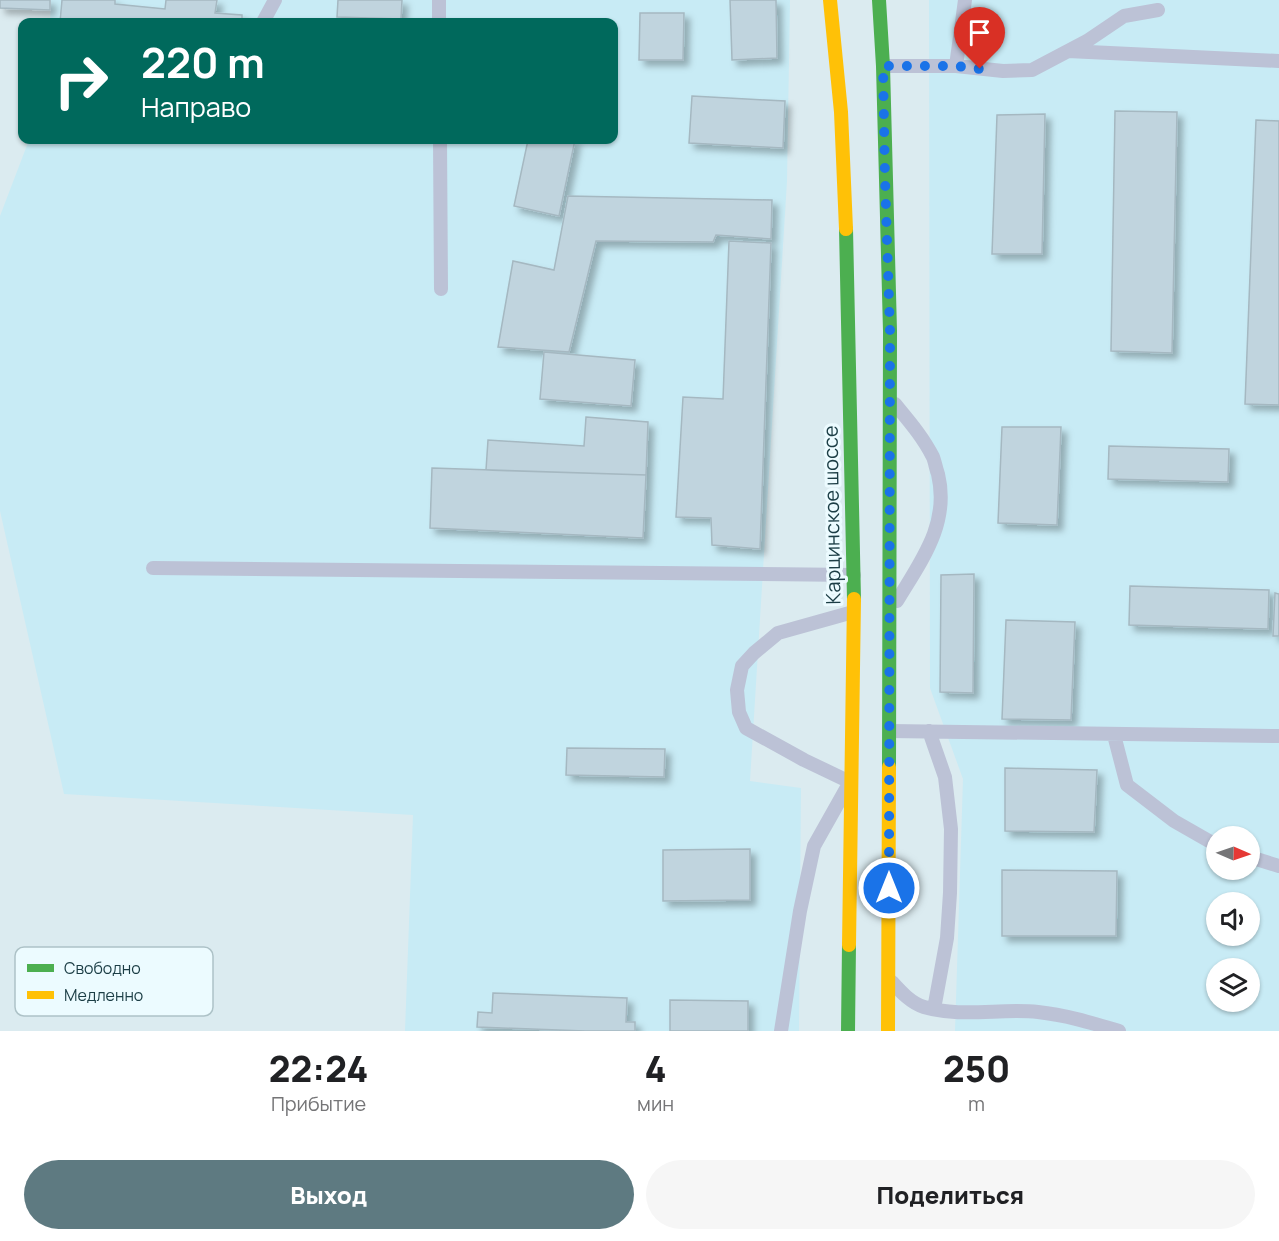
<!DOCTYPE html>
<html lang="ru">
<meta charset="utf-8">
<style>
body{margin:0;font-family:Manrope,sans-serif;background:#f6f6f6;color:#202124;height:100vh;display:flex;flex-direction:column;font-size:22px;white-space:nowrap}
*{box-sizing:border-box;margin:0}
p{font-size:20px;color:#757577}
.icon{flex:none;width:33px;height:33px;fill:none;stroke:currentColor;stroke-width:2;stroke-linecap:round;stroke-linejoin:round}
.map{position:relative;height:1031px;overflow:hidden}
.panel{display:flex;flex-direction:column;background:#fff;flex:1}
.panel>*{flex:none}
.guide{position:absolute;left:18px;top:18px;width:600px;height:126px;border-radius:12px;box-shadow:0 2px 4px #0004;background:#00695c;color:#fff;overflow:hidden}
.needle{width:39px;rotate:92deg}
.fabs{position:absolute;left:1206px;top:826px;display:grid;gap:12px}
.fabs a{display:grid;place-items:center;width:54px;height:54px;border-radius:50%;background:#fff;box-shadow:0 2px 4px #0004;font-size:30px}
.pin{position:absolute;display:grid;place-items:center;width:51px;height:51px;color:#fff;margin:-62px -26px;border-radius:50% 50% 50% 0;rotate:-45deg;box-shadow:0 0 6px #0007}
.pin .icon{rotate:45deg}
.me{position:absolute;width:66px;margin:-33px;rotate:0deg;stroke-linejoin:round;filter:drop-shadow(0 0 4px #0008)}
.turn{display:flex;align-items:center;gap:21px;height:126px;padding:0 24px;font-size:27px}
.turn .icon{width:78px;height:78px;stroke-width:2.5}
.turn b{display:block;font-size:42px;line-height:51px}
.eta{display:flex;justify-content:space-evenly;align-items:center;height:102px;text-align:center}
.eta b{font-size:36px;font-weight:800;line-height:42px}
.button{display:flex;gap:12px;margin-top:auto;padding:12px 24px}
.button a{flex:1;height:69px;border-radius:36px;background:#5e7a81;color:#fff;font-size:24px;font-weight:800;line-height:69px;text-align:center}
.button a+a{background:#f6f6f6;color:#202124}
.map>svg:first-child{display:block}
.built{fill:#c8ebf5;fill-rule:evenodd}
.building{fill:#c0d4de;stroke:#a5b8c1;stroke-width:1.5;filter:url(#shadow)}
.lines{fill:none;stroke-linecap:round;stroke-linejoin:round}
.lane{stroke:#bcc2d6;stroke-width:14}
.fast{stroke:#4caf50;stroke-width:14}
.slow{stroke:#ffc107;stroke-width:14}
.route{stroke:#1a73e8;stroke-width:10;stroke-dasharray:0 18}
.labels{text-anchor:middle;stroke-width:6;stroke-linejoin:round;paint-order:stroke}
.street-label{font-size:20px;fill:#1b3d45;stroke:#ecfbff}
.key{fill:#ecfbff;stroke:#adc2c7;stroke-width:1.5}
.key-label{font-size:16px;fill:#1b3d45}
</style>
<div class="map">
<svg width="1279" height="1031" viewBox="0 0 1279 1031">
<defs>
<filter id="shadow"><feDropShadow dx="5.5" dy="5.5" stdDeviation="3" flood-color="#0004"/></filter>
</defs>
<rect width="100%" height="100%" fill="#dbebf0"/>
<path class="built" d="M51 0H790L787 181 750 781 801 788 799 1031H405L413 815 64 794 0 511V216L29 140H614V22H50Z
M929 0H1279V1031H955L963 779 930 688ZM1216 837H1250V870H1216ZM1216 903H1250V936H1216ZM1216 969H1250V1002H1216Z"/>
<path class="building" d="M0 0H50V10L0 8Z
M62 0H115V4L165 9 166 0H217L215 13 242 15V22H60Z
M338 0H402L401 19 337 17Z
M730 0H776L777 58 732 60Z
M640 13H684L683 60H639Z
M692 96 785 101 783 148 689 143Z
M1115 111 1177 112 1172 353 1111 351Z
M1045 114 1042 254H992L997 115Z
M1256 120 1279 121V405L1245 404Z
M528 140H575L559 216 514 206Z
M568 196 772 200 771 239 716 235 713 242 596 241 569 352 498 347 513 261 554 270Z
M729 241 771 243 760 549 712 545 711 518 676 517 683 397 723 399Z
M544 352 635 360 631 406 540 399Z
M586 417 648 422 646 475 486 470 488 440 584 446Z
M1002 427H1061L1057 525 998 523Z
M1109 446 1229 449 1228 482 1108 479Z
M432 468 646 475 643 538 430 528Z
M974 574 973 693 940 692 941 575Z
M1130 586 1269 590 1268 629 1129 625Z
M1275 593 1279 594V636H1273Z
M1006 620 1075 622 1071 720 1002 719Z
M567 748 665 749 664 777 566 775Z
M1005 768 1097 770 1094 832 1005 831Z
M750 849V900L663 901V850Z
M1002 870 1117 871 1116 936H1002Z
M493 993 627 998 626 1022H635V1031H585L477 1027 478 1012 492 1013Z
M670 1000 748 1001V1031H670Z"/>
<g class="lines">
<path class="lane" d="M439 0V22
M263 22 275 0
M1068 51 1279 61
M883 66H956L1003 71 1032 70 1087 41 1124 16 1158 10
M956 66 965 0
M440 140 441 289
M895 404C909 421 923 437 933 457 935 462 936 469 938 474 950 524 921 561 897 601
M153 568 854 575
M890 731 1279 736
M929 731 945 777 951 829 950 893 947 938 934 1009
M1114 735 1127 785 1174 821 1216 845
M1250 857 1279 866
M892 982C901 992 911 1003 924 1007 961 1018 1001 1008 1038 1012 1066 1015 1092 1023 1119 1031
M781 1031 800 911 814 846 850 782 804 760 746 728 739 712 737 690 742 666 754 653 778 633 853 612"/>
<path class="fast" d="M879 0 883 66 890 331 889 767
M846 229 854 599
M848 1031 849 945"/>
<path class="slow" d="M830 0 841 112 846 229
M849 945 854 599
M888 1031 889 767"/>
</g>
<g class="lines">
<path class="route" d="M889 888 890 331 885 178 883 66H956L980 69"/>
</g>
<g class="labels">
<g class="street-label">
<text transform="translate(832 515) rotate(-91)" y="7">Карцинское шоссе</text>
</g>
</g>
<rect x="15" y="947" width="198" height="69" rx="9" class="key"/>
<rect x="27" y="964" width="27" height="8" fill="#4caf50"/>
<rect x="27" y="991" width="27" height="8" fill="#ffc107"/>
<g class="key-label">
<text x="64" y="974">Свободно</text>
<text x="64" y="1001">Медленно</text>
</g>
</svg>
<div class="fabs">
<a><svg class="needle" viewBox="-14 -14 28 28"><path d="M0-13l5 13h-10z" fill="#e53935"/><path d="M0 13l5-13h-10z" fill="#757577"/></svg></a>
<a><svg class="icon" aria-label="sound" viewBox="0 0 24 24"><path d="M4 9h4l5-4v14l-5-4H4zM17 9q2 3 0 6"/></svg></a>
<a><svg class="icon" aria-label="layers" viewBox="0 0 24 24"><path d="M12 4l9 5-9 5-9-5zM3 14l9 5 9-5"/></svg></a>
</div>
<div class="pin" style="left:980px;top:69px;background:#d93025"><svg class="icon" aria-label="arrive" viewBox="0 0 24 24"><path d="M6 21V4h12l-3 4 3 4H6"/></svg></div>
<svg class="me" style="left:889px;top:888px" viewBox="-20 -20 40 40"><circle r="17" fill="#1a73e8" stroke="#fff" stroke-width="3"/><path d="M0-11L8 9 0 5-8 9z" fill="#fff"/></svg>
<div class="guide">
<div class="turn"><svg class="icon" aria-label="right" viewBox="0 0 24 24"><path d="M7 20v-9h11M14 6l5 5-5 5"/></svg><div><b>220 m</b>Направо</div></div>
</div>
</div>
<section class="panel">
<div class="eta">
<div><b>22:24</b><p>Прибытие</p></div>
<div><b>4</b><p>мин</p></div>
<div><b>250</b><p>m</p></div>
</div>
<div class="button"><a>Выход</a><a>Поделиться</a></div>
</section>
